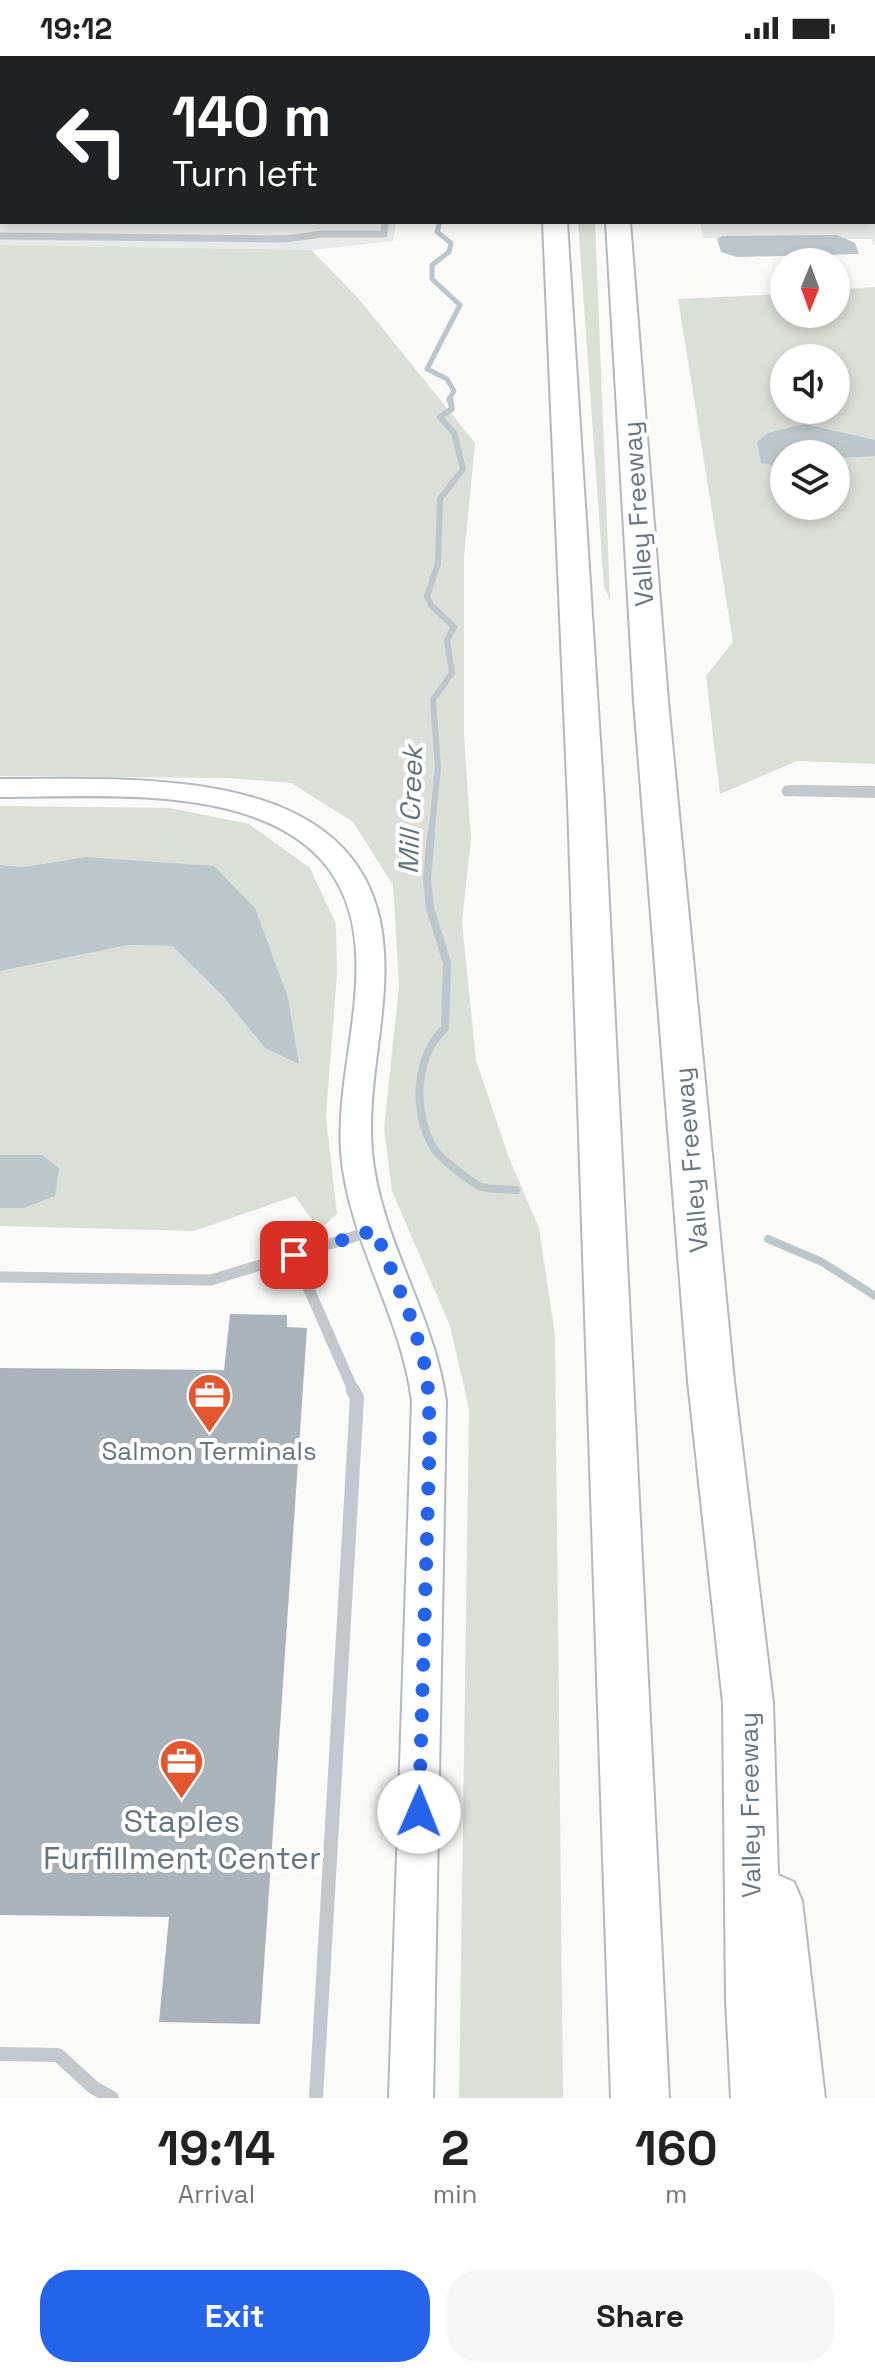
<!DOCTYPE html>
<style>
body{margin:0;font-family:"Space Grotesk",sans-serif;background:#f6f6f6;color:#222;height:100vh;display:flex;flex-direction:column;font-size:30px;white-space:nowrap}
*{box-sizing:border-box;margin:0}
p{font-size:26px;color:#767676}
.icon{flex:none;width:44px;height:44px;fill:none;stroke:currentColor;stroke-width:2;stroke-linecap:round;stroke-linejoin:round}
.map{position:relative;height:2042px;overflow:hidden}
.sheet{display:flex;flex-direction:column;background:#fff;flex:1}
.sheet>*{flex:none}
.banner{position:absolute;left:0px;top:0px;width:876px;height:168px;box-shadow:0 4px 12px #0003;background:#202124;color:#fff;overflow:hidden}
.needle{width:52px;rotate:181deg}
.buttons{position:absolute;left:770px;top:192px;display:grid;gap:16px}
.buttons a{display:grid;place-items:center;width:80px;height:80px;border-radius:50%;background:#fff;box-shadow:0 4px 12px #0003;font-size:40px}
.pin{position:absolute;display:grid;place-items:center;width:68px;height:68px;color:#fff;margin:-34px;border-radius:16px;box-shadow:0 4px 12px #0006}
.me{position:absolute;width:88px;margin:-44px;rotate:1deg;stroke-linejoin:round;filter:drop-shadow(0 0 6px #0008)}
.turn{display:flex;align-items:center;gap:28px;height:168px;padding:0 40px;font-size:36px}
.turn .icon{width:104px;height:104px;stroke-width:2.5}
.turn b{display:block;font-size:56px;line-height:68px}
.eta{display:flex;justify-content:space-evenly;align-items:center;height:136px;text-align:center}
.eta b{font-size:48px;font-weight:700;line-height:56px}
.action{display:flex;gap:16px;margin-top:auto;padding:16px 40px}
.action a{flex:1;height:92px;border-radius:32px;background:#2563eb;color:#fff;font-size:32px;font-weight:700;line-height:92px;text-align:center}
.action a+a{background:#f6f6f6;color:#222}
.status{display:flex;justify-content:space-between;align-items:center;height:56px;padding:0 40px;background:#fff;direction:ltr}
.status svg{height:22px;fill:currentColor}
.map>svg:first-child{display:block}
.built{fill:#e8e9e9}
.green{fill:#dadfd7;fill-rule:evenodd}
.water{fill:#bbc7cb}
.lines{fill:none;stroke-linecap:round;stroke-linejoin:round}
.stream-far2{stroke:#bbc7cb;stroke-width:5}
.stream-far1{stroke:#bbc7cb;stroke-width:6}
.stream{stroke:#bbc7cb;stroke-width:8}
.building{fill:#aab3b9}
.secondary-casing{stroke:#b3babf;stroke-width:4}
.highway-casing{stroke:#b4b9bd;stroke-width:4}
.lane-far2{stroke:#c3c8cc;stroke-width:7}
.lane-far1{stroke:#c3c8cc;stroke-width:11}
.lane{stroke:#c3c8cc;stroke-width:14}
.street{fill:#c3c8cc;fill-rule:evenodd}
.secondary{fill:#fff;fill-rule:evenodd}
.highway{fill:#fff;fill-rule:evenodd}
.route{stroke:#2563eb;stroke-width:14;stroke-dasharray:0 25.2}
.labels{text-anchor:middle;stroke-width:8;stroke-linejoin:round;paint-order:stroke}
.street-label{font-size:26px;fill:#657683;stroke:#fff}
.poi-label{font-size:26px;fill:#657683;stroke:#fff}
.water-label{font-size:28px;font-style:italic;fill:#60757c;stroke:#fff}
.near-poi-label{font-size:32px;fill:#657683;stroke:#fff}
</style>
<div class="status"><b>19:12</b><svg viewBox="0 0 49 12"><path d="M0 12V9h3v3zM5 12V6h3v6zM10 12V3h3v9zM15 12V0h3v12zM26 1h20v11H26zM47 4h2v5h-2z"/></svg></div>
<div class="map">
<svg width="875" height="2042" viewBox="0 0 875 2042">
<rect width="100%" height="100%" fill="#fafaf8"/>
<path class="built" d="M0 0H417L2 2V166H396L393 185 312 194 0 189Z
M673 0H875V190L871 183 703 182 700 166H874V2Z"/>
<path class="green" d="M578 166H595L610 544 604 531Z
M0 189 311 194 359 243 475 387 464 501V681L471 782 462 866 476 1004 509 1102 539 1172 555 1279 563 2042H459L469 1353 450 1270 392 1135 384 1073 399 930 393 829 353 766 291 727 229 722 0 720Z
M875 231V708L797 705 720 738 706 620 733 586 678 243 784 238V258H836V234ZM784 302H836V354H784ZM784 398H836V450H784Z
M0 750 170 752 249 768 310 812 336 868 337 918 326 1060 337 1158 319 1174 295 1140 194 1175 0 1170V1152H24L42 1099H0V915L129 889 172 890 220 937 265 992 299 1007 85 801 23 811 0 809Z"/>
<path class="water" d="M837 179 855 187 859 198 737 201 721 196 717 183 722 180Z
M804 368 875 384V400L836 402V398H784V412L761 407 757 386 768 377Z
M85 801 214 810 255 852 288 942 299 1008 265 992 220 937 172 890 129 889 0 915V809L23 811Z
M0 1099H42L59 1112 55 1140 24 1152H0Z"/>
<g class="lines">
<path class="stream-far2" d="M440 166 437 176 451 187 449 196 432 209V223L460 249 427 313 447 323 454 335 449 344"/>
<path class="stream-far1" d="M431 780 438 711 433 644 452 617 447 584 454 571 431 549 427 540 438 507 440 443 463 413 454 377 440 361 452 353 450 342"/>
<path class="stream" d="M431 778 427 824 430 852 447 907 445 972C414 1001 412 1059 435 1094 440 1102 470 1125 479 1130 487 1134 506 1133 516 1134
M768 1183 822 1206 875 1240"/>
</g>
<path class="building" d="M230 1258 287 1259V1271L307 1272 260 1968 159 1966 169 1861 0 1859V1312L224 1314Z"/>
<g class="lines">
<defs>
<path id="secondary" d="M0 723C136 724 374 704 384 896 388 963 366 1029 372 1096 380 1183 434 1258 446 1345L433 2042H389L412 1345C401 1258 347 1182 341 1095 337 1028 360 962 356 895 346 718 126 741 0 741Z"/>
<path id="highway" d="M535 0H557V2H535Z
M596 0H618V2H596Z
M543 166H567L604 747 669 2042H611L568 747Z
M606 166H630L668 645 734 1325 773 1647 778 1819 794 1826 802 1845 825 2042H731L726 1944 723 1647 688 1325 634 645Z"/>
</defs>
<use href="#secondary" class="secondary-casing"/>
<use href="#highway" class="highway-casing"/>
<path class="lane-far2" d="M0 47 2 42
M0 180 286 183 322 178H384L385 166"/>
<path class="lane-far1" d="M294 1199 354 1336
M0 1221 211 1224 372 1175"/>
<path class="lane" d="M0 1998 58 1999 93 2031 112 2042
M316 2042 357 1342 353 1334"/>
<path class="street" d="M791 729 875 730V742L784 740 781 735 784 730Z"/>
<use href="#secondary" class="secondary"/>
<use href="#highway" class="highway"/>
</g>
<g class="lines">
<path class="route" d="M294 1199 375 1174 413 1267 427 1317 430 1374 419 1756"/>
</g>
<defs>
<symbol id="office-pin" viewBox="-11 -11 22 30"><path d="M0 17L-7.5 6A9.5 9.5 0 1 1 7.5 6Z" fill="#e4572e" stroke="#fff"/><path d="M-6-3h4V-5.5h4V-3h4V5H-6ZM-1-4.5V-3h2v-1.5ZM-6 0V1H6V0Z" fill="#fff"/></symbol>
</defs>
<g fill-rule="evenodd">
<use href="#office-pin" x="184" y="1314" width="51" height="69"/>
<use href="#office-pin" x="156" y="1680" width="51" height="69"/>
</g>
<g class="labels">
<g class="street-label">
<text transform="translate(638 458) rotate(-94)" y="9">Valley Freeway</text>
<text transform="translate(691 1104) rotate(-95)" y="9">Valley Freeway</text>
<text transform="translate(750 1749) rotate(-91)" y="9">Valley Freeway</text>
</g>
<g class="poi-label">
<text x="209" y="1404">Salmon Terminals</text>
</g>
<g class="water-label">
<text transform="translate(410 754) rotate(-88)" y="10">Mill Creek</text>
</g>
<g class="near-poi-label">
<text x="182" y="1776">Staples<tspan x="182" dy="37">Furfillment Center</tspan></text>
</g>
</g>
</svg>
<div class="buttons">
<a><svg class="needle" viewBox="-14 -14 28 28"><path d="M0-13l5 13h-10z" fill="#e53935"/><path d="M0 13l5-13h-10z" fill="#767676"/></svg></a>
<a><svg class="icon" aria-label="sound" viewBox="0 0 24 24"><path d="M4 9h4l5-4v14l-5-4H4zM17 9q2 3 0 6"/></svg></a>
<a><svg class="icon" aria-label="layers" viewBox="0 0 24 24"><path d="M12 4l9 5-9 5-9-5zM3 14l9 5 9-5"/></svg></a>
</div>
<div class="pin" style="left:294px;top:1199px;background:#d93025"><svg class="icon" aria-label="arrive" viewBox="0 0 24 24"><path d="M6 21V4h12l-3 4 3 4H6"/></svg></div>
<svg class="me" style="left:419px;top:1756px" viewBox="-20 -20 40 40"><circle r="19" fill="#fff"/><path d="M0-13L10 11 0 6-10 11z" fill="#2563eb"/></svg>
<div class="banner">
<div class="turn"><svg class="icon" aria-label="left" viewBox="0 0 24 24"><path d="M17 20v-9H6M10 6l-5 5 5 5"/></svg><div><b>140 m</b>Turn left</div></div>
</div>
</div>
<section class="sheet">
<div class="eta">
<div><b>19:14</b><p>Arrival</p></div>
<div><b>2</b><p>min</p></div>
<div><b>160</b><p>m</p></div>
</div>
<div class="action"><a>Exit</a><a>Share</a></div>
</section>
